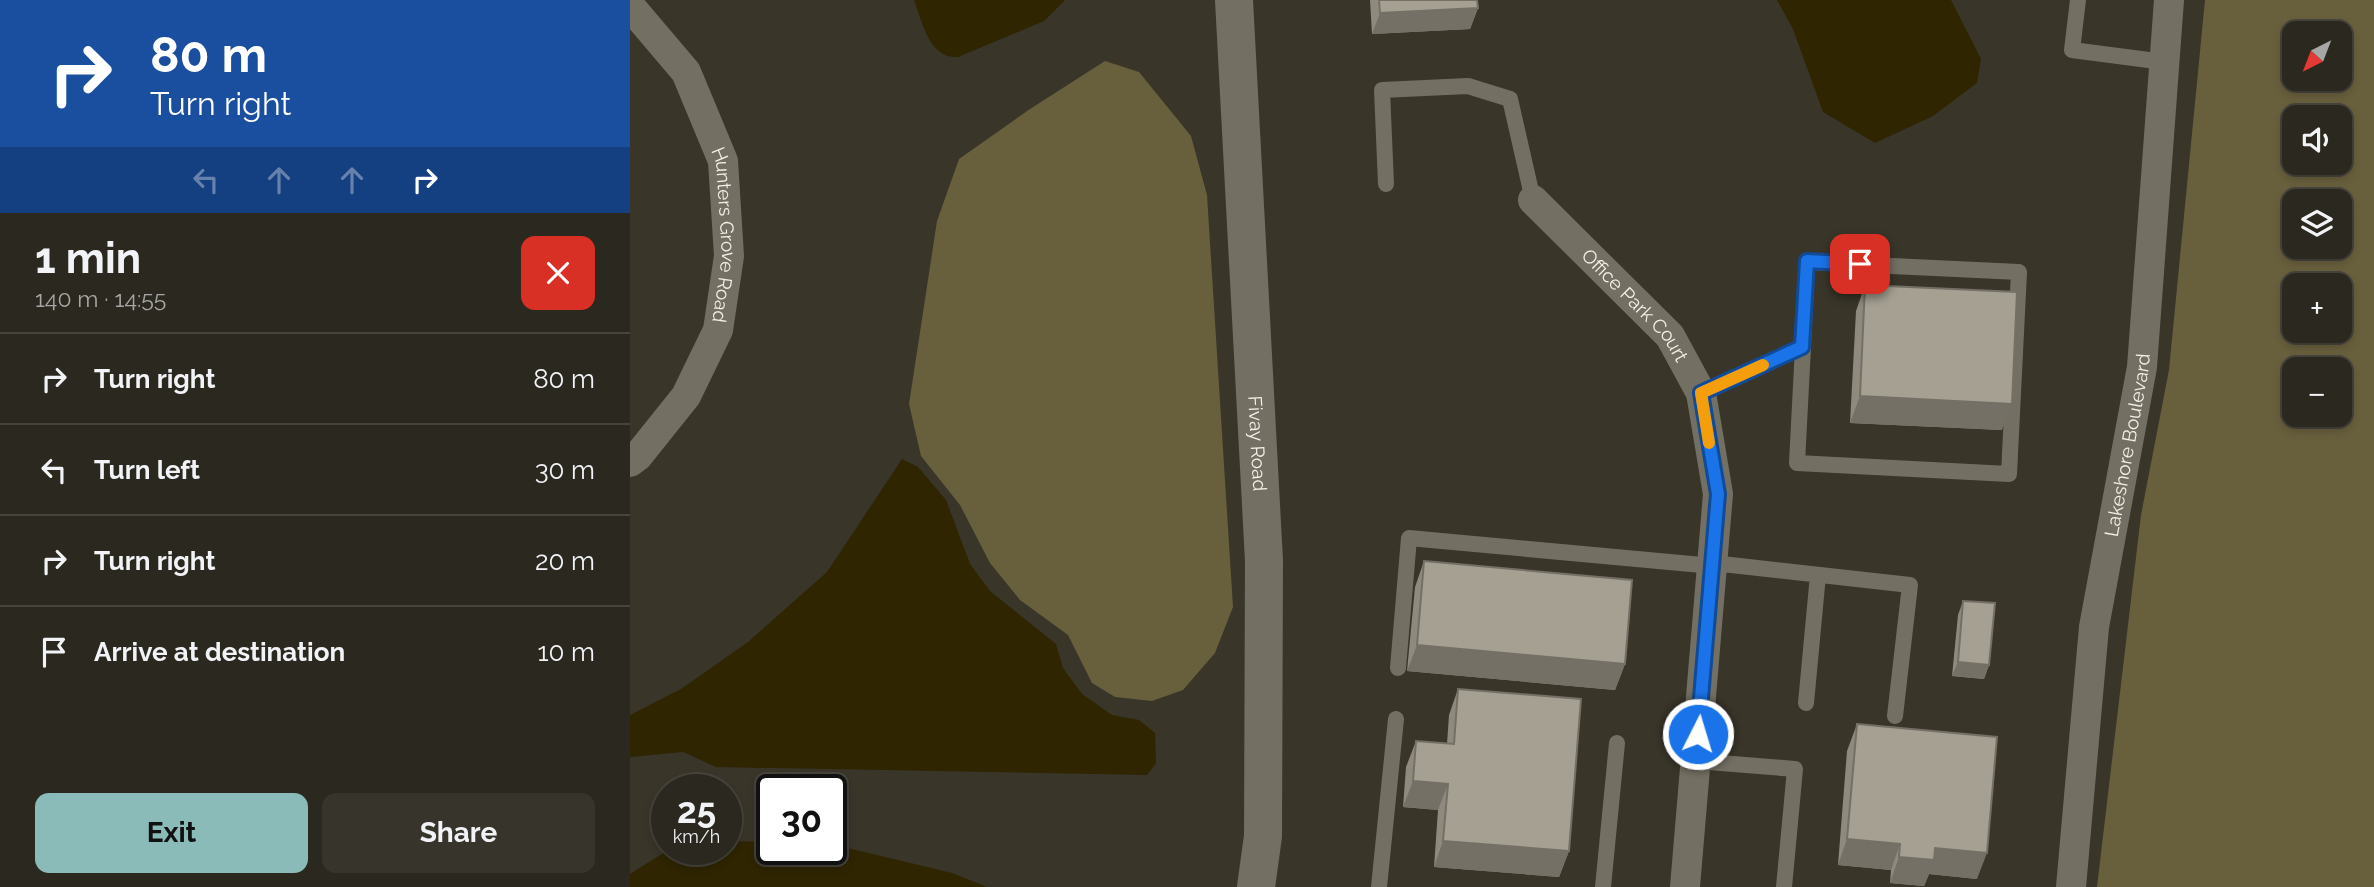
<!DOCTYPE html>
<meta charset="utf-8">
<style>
body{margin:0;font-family:Raleway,sans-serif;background:#37342c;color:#f1f3f6;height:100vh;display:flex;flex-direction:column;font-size:26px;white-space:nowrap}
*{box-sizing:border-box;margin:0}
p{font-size:23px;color:#a6a6a4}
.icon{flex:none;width:38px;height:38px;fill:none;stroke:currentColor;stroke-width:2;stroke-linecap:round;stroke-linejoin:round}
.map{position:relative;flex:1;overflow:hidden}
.drawer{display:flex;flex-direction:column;background:#2b281f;width:630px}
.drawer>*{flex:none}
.banner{background:#1a4fa0;color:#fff;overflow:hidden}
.needle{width:46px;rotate:222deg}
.fabs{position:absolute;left:1652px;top:21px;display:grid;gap:14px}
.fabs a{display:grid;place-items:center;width:70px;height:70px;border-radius:14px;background:#2b281f;box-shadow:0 4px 10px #0003,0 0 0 2px #47443d;font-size:35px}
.speed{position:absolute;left:21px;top:774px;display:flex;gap:14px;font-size:35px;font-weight:700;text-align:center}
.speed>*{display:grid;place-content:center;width:91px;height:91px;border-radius:50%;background:#2b281f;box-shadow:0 4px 10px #0003,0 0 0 2px #47443d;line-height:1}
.speed small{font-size:18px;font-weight:400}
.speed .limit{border:4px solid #111;border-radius:10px;background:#fff;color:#111}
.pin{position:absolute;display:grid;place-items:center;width:60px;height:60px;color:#fff;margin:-30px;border-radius:14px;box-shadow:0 4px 10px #0006}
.me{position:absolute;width:77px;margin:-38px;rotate:5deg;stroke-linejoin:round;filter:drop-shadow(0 0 5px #0008)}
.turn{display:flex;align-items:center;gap:24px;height:147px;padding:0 35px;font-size:32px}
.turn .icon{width:91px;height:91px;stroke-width:2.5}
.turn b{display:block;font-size:49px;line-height:60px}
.lanes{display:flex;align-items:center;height:66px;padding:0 35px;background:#0003;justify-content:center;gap:35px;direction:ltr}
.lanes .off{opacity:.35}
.round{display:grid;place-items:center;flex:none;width:74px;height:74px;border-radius:14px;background:#37342c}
.summary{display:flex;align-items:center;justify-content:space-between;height:119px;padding:0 35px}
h1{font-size:42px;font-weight:700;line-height:52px}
.primary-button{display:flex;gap:14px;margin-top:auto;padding:14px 35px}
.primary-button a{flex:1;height:80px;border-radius:14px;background:#8bbbb9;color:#111;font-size:28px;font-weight:700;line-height:80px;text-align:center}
.primary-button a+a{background:#37342c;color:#f1f3f6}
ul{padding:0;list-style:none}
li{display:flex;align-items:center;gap:21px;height:91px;padding:0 35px;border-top:2px solid #47443d}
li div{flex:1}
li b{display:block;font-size:26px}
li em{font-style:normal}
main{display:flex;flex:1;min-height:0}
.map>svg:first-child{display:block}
.green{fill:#685f3d;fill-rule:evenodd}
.water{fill:#2f2501}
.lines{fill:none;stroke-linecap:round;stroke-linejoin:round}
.lane{stroke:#736f62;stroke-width:16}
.street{stroke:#736f62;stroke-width:30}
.secondary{stroke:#736f62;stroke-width:38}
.wall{fill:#8e8a7e}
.shaded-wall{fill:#747066}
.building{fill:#a5a092;stroke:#747066;stroke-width:2}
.route-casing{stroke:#114b97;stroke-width:18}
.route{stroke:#1a73e8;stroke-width:12}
.slow{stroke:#f59e0b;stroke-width:12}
.labels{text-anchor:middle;stroke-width:7;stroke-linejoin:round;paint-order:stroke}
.street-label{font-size:19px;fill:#f2f0e8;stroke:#393529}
</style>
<main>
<section class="drawer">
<div class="banner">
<div class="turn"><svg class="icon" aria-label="right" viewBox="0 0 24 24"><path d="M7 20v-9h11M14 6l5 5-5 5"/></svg><div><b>80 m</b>Turn right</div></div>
<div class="lanes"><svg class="icon off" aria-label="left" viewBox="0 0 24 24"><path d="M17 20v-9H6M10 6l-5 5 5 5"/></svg><svg class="icon off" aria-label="ahead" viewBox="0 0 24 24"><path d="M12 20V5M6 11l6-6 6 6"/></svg><svg class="icon off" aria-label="ahead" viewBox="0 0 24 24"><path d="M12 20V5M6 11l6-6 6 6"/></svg><svg class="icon" aria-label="right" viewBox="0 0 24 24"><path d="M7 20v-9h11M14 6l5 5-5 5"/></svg></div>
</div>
<div class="summary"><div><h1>1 min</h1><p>140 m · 14:55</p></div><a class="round" style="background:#d93025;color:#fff"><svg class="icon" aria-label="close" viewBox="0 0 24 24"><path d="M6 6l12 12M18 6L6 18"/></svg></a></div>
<ul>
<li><svg class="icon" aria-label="right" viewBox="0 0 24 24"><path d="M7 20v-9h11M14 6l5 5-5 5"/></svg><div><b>Turn right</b></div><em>80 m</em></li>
<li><svg class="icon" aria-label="left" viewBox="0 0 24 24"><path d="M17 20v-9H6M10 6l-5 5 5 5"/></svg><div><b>Turn left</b></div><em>30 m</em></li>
<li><svg class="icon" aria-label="right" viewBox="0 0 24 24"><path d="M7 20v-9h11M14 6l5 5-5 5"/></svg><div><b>Turn right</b></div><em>20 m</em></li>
<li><svg class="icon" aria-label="arrive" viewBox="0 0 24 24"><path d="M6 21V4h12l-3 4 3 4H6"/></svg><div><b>Arrive at destination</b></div><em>10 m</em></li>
</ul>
<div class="primary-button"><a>Exit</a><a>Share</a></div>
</section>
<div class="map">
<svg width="1744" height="887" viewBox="0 0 1744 887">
<rect width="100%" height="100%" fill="#393529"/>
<path class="green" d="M1575 0H1744V887H1467L1511 515 1539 370ZM1664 33H1710V79H1664ZM1664 117H1710V163H1664ZM1664 201H1710V247H1664ZM1664 285H1710V331H1664ZM1664 369H1710V415H1664Z
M475 61 509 72 561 136 577 195 603 607 585 653 553 690 522 701 485 697 462 683 438 635 390 600 360 563 330 505 291 456 279 404 307 221 329 159 400 109Z"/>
<path class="water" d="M284 0H435L414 21 328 57C299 59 292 21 284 0Z
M1147 0H1321L1351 59 1347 83 1303 116 1245 143 1193 112 1163 29Z
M272 459 288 467 316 500 340 564 360 591 426 644 433 668 452 694 482 715 509 720 525 733 526 763 517 775 86 767 53 752 0 757V715L51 689 118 642 197 572Z
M96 841 142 842V849H201V844L322 873 357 887H0V874L35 852 49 849H96Z"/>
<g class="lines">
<path class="lane" d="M1448 0 1442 50 1534 62
M756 184 752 90 838 86 880 99 903 200
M1071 393 1173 347 1167 463 1379 474 1389 272 1177 262 1173 347
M1083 563 1280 585 1265 716
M768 668 779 538 1083 566
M1176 703 1188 575
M1066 761 1165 769 1154 887
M749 887 766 719
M973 887 987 743"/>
<g class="street">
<path id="s1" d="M0 6 56 72 93 161 99 256 88 330 56 396 8 456 0 462"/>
<path id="s2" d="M903 200 1040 336 1071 393 1088 494 1055 887"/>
<path id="s3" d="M1441 887 1464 627 1512 367 1539 0"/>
</g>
<path class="secondary" id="s4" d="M604 0 634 561 633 836 626 887"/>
</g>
<path class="wall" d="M740 0H847L848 8 840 29 742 34Z
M1235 285 1372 430 1220 423 1226 311Z
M794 561 995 664 985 690 777 671 785 587Z
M1333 601 1359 665 1354 679 1322 676 1328 615Z
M828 689 939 851 929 877 804 867 808 810 773 807 776 767 786 741 817 744 819 715Z
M1227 724 1347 879 1299 874 1294 886 1260 883 1261 870 1208 865 1217 751Z"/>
<path class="shaded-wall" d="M848 8 840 29 742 34 750 13Z
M1230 396 1382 404 1372 430 1220 423Z
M787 645 995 664 985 690 777 671Z
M1328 662 1359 665 1354 679 1322 676Z
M783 781 818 784 808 810 773 807Z
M1217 839 1270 844 1261 870 1208 865Z
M813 841 939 851 929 877 804 867Z
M1305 848 1357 853 1347 879 1299 874 1294 886 1260 883 1269 857Z"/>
<path class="building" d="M749 0H847L848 8 750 13Z
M1235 285 1387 292 1382 404 1230 396Z
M794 561 1002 580 995 664 787 645Z
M1333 601 1365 603 1359 665 1328 662Z
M828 689 951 699 939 851 813 841 818 784 783 781 786 741 824 744Z
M1227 724 1367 737 1357 853 1305 848 1304 860 1269 857 1270 844 1217 839Z"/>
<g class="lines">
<defs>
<path id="route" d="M1068 734 1088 494 1071 393 1172 347 1177 261 1230 264"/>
</defs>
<use href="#route" class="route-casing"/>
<use href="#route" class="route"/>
<path class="slow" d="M1079 443 1071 393 1133 365"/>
</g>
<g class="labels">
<g class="street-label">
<text dy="7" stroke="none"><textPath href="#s1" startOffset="257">Hunters Grove Road</textPath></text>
<text dy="7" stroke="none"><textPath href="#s2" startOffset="147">Office Park Court</textPath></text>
<text dy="7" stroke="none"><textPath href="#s4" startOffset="444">Fivay Road</textPath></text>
<text dy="7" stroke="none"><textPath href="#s3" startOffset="446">Lakeshore Boulevard</textPath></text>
</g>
</g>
</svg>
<div class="fabs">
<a><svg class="needle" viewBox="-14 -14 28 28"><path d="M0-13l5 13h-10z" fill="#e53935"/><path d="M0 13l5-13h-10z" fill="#a6a6a4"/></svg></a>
<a><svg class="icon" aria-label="sound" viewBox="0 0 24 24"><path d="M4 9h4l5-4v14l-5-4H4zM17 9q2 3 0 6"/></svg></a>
<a><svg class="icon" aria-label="layers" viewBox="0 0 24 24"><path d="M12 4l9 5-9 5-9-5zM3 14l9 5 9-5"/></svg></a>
<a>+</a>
<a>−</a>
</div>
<div class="speed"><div>25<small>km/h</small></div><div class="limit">30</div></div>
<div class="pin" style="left:1230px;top:264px;background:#d93025"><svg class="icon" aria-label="arrive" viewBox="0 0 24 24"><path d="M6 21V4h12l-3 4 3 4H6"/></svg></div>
<svg class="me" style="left:1068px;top:734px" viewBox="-20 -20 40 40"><circle r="17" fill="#1a73e8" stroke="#fff" stroke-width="3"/><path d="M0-11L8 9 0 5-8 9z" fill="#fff"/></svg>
</div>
</main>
